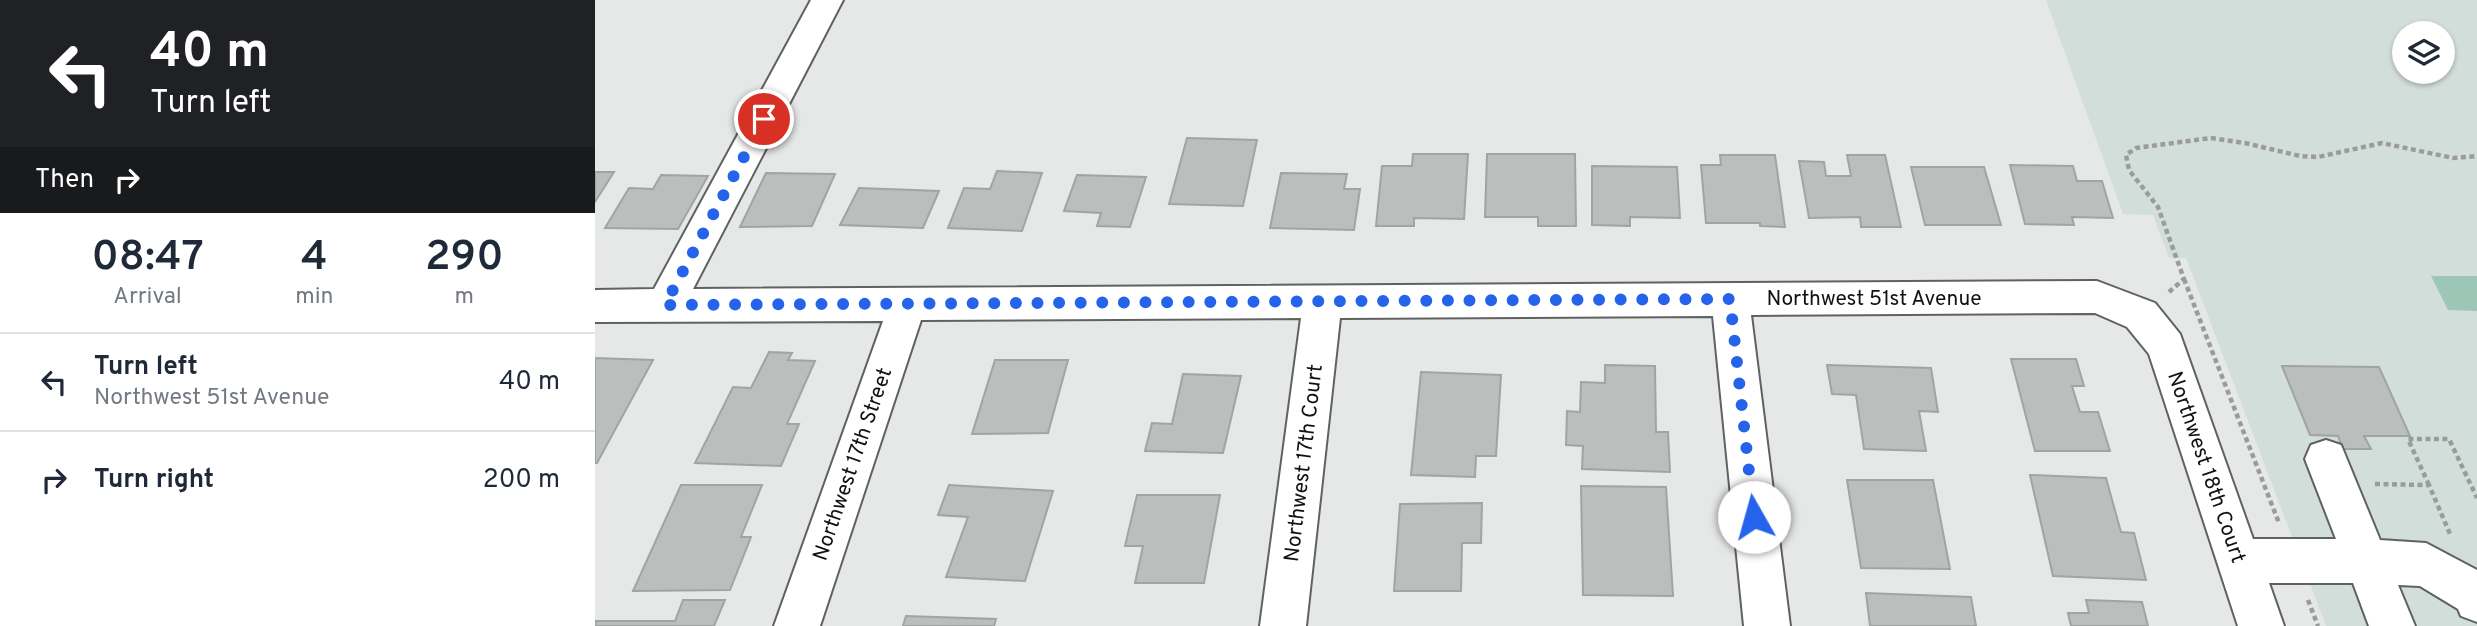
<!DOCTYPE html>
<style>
body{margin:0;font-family:Overpass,sans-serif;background:#f6f6f7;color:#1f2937;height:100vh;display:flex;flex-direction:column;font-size:26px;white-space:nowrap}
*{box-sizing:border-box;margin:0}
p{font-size:23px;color:#747a83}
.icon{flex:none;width:38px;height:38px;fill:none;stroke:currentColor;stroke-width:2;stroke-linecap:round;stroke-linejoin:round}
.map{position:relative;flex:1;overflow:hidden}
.sheet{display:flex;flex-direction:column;background:#fff;width:595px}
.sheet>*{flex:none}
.banner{background:#202124;color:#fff;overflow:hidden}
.buttons{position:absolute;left:1797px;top:21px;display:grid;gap:14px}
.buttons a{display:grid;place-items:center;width:63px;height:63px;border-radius:50%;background:#fff;box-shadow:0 2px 5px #0004;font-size:35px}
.pin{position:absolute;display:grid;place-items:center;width:60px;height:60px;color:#fff;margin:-30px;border:4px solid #fff;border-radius:50%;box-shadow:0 2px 7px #0007}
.me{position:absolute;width:77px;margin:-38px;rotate:353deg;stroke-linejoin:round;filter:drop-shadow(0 0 5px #0008)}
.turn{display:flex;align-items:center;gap:24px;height:147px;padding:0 35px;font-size:32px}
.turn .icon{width:91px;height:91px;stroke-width:2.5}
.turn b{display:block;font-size:49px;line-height:60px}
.then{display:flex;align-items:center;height:66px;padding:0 35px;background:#0003;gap:14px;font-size:26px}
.eta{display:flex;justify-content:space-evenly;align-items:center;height:119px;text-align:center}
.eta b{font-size:42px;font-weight:600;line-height:49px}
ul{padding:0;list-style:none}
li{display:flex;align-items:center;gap:21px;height:98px;padding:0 35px;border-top:2px solid #e0e1e3}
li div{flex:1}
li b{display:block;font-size:26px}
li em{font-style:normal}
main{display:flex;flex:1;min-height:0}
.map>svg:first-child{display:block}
.built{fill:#d2ded9;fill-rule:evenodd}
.green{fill:#9cc6b6}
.building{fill:#babebd;stroke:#a0a4a2;stroke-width:2}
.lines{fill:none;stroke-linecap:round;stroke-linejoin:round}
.minor-casing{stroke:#5f6261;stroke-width:4}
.path{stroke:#9a9c9c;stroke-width:4.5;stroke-dasharray:5 3.5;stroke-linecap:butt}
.minor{fill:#fff;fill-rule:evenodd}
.route{stroke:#2563eb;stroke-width:12;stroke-dasharray:0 21.6}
.labels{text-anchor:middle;stroke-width:7;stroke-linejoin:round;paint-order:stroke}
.street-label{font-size:21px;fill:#101111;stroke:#fff}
</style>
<main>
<section class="sheet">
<div class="banner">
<div class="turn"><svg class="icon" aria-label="left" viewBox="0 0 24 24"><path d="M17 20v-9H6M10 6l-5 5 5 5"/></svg><div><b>40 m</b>Turn left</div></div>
<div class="then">Then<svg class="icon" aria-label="right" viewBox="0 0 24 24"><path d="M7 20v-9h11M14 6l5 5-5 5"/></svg></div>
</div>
<div class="eta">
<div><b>08:47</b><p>Arrival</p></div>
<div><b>4</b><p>min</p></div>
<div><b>290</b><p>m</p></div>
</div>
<ul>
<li><svg class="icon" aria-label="left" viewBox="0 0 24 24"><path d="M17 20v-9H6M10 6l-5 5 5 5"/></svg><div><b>Turn left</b><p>Northwest 51st Avenue</p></div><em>40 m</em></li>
<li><svg class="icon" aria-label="right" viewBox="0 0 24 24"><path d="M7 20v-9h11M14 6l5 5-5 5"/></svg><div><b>Turn right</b></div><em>200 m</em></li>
</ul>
</section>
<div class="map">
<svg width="1882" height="626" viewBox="0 0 1882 626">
<rect width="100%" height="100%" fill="#e5e8e7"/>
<path class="built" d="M1451 0H1882V626H1731L1591 258H1574L1558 215 1528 214ZM1810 33H1848V72H1810Z"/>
<path class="green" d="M1836 276H1882V311L1853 310Z"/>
<path class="building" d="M592 138 662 140 648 206 574 204Z
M818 154H873L869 219 819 218V226H781L787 166H817Z
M892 154H980L981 226H943V217H890Z
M1125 155H1180L1190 227 1165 226V223H1111L1106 165H1126Z
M1252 155H1290L1306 227H1266L1265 217 1214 218 1204 161 1229 162 1231 176H1256Z
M1415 165 1478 166 1482 181H1507L1518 218 1477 217 1479 225 1430 224Z
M997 166 1082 167 1085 218 1035 217V226L997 225Z
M1316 167H1389L1406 225H1330Z
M402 171 447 173 427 231 353 228 369 188 395 189Z
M0 172H19L0 202Z
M171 173 240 174 217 226 145 227Z
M686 173 752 174 749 189H765L759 230 675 228Z
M66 175 113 176 83 229 10 228 34 188 58 189Z
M482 175 551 177 535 227 502 226 506 213 469 211Z
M264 188 344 191 328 228 245 225Z
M174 352 197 353 193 360 220 361 192 424H204L186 466 100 463 138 387 156 388Z
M0 358 58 360 2 463H0Z
M1416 359H1481L1489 386H1477L1485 412H1503L1515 451H1440Z
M400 360H473L453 433 377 434Z
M1010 365 1060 366 1061 432H1073L1075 472 987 469 988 446 971 445 972 411 985 412 986 382 1010 383Z
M1232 365 1336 368 1343 412 1324 411 1331 451 1269 449 1261 395 1237 394Z
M1687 366 1784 367 1815 436H1769L1776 449H1748L1743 436 1715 435Z
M826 372 906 375 901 456H881L880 477 816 475Z
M588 374 646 376 628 453 550 451 557 423 577 424Z
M1435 475 1511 478 1526 532 1539 533 1551 580 1458 576Z
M1252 480H1338L1355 569 1266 568Z
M86 485H167L146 537H156L135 590 38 591Z
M354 485 458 491 430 581 351 577 373 517 343 515Z
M986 486 1071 487 1078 596 988 595Z
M542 495H625L609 583H540L548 546H530Z
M887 503 886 543H867L866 591H799L805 504Z
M1271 593 1376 597 1381 626H1275Z
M88 600H130L119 626H0L1 621H80Z
M1491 600 1547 602 1553 626H1476L1473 613H1494Z
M311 616 401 619 399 626H308Z"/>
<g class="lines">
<defs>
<path id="minor" d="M216 0H248L98 289 1502 281 1560 303 1585 334 1658 539H1741L1710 459 1716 445 1731 440 1746 445 1785 540 1831 543 1882 570V622L1866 616 1863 609 1825 586 1803 585 1820 626H1774L1758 583H1674L1689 626H1643L1554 354 1532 327 1500 313 1156 315 1195 626H1149L1118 316 745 318 711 626H665L706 318 326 320 225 626H179L288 321 0 322V290L59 289Z"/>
</defs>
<use href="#minor" class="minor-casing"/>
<path class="path" d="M1589 279 1684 523
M1574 292 1589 279 1563 207 1534 170 1531 155 1541 148 1616 138 1650 143 1705 156 1723 157 1787 143 1858 158 1882 156
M1780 484 1834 485 1855 534
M1834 485 1813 439H1854L1882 498
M1713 600 1723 626"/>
<use href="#minor" class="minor"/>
</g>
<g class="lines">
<path class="route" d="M169 119 70 305 1135 299 1159 517"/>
</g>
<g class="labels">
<g class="street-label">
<text x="1279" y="305">Northwest 51st Avenue</text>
<text transform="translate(708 463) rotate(-83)" y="7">Northwest 17th Court</text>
<text transform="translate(257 464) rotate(-71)" y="7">Northwest 17th Street</text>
<text transform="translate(1612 467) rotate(71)" y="7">Northwest 18th Court</text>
</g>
</g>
</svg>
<div class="buttons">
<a><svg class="icon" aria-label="layers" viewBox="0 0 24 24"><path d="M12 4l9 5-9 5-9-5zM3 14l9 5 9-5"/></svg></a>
</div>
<div class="pin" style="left:169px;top:119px;background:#d93025"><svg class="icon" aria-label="arrive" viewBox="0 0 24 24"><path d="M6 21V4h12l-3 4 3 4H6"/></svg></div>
<svg class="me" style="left:1159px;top:517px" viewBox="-20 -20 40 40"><circle r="19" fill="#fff"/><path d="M0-13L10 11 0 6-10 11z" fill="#2563eb"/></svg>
</div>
</main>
